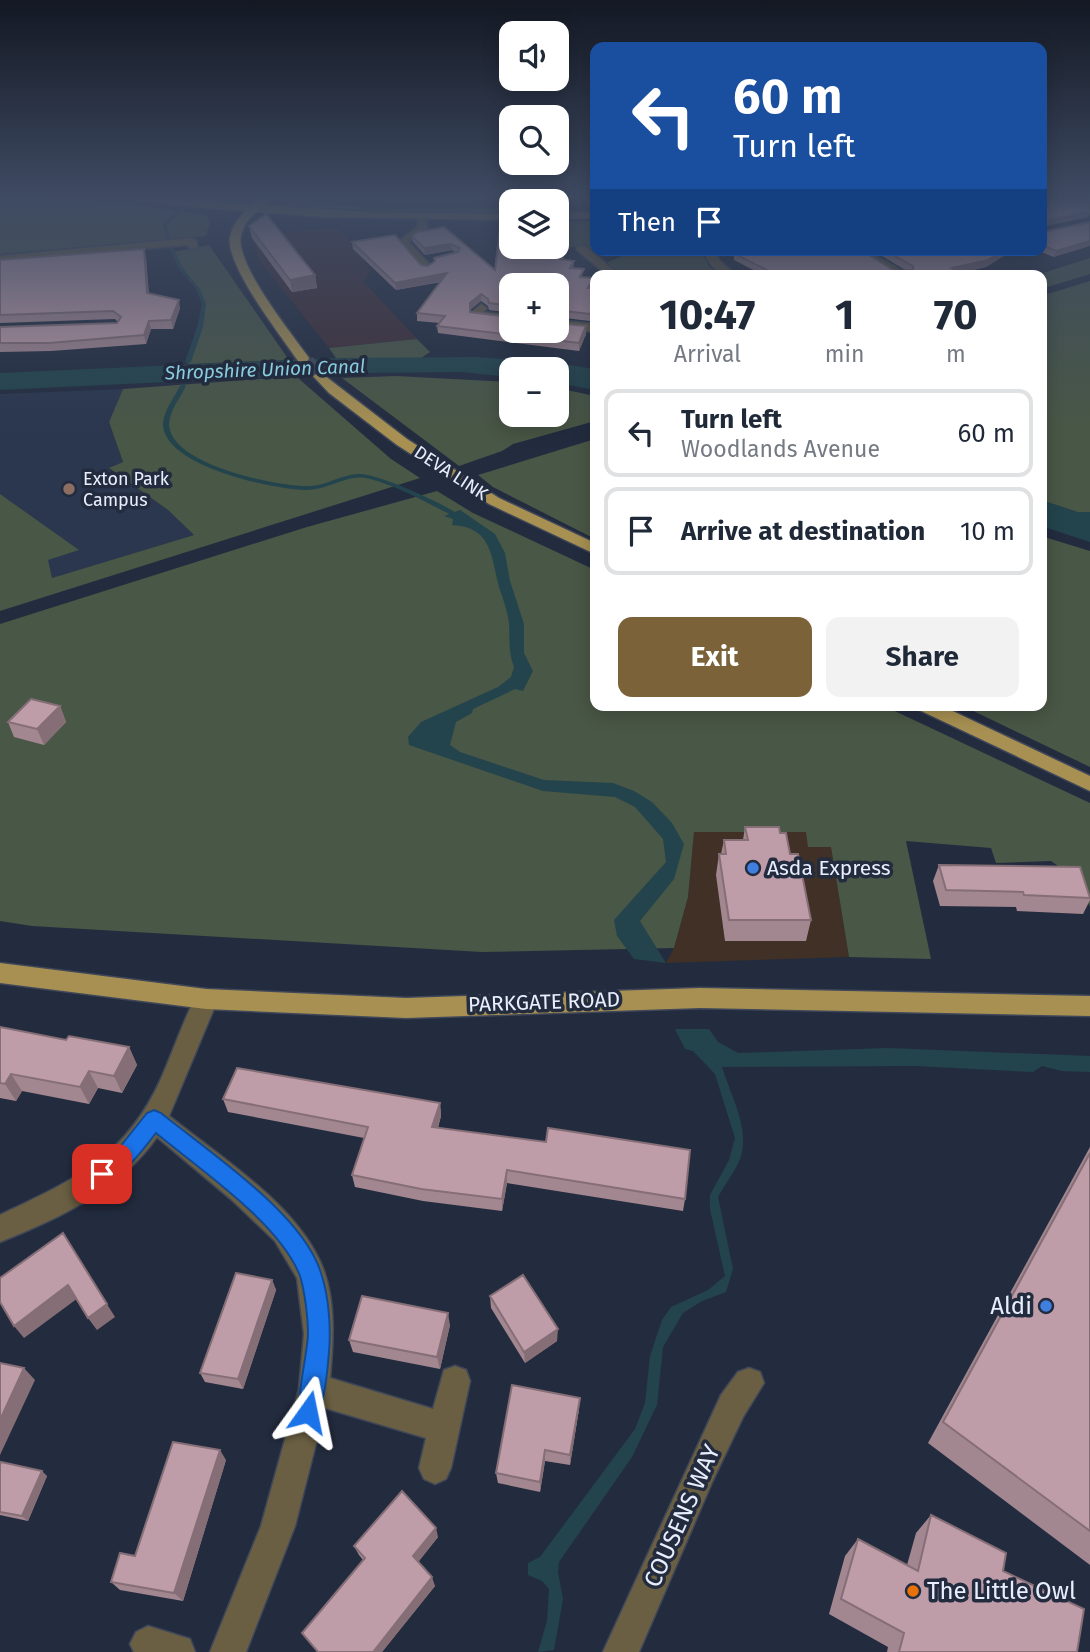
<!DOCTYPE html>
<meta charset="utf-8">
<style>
body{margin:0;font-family:"Fira Sans",sans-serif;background:#f2f2f3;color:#1f2937;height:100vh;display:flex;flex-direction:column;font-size:26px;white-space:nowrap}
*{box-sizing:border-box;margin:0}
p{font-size:23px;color:#747a83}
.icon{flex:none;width:38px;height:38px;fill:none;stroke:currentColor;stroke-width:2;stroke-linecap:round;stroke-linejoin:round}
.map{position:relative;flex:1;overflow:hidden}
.sheet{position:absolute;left:590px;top:270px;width:457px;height:441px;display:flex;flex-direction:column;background:#fff;border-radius:14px;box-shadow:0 4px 18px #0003}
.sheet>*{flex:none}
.hud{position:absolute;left:590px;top:42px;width:457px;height:214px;border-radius:14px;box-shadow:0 4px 18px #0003;background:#1a4fa0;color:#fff;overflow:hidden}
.tools{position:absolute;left:499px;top:21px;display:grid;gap:14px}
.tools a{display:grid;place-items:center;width:70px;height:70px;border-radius:14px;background:#fff;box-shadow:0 4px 18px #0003;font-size:35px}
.pin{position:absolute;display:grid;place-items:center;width:60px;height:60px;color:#fff;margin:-30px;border-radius:14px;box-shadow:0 4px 10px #0006}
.me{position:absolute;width:77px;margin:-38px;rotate:12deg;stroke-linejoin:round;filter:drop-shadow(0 0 5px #0008)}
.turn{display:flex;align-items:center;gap:24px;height:147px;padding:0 28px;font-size:32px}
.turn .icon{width:91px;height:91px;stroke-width:2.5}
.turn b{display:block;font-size:49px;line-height:60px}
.then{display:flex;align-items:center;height:66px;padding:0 28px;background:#0003;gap:14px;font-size:26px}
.eta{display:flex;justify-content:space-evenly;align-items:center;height:119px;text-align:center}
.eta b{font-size:42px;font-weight:700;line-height:49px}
.button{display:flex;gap:14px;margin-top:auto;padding:14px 28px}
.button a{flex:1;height:80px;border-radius:14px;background:#7c6239;color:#fff;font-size:28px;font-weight:700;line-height:80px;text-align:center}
.button a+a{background:#f2f2f3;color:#1f2937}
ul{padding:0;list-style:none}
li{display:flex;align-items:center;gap:21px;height:88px;margin:0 14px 10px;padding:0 14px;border:4px solid #e0e1e3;border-radius:14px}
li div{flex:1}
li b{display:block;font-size:26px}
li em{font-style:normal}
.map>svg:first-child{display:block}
.commercial{fill:#403025}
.industrial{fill:#3f2e37}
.built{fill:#2b364f}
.green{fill:#495746}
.water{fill:#23444d}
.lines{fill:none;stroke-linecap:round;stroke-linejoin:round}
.stream{fill:#23444d;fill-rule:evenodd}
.primary-tunnel-far1{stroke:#41495b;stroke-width:11;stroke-dasharray:11 5;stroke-linecap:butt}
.primary-tunnel{stroke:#41495b;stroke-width:15;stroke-dasharray:15 7;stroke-linecap:butt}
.street-casing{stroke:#3f4759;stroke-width:3}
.secondary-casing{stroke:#3f4759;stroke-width:3}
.primary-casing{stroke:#3f4759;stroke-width:3}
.street{fill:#6a5f42;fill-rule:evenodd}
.secondary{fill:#8c7b4b;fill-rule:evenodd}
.primary{fill:#a79052;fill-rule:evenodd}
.wall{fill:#a38790}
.shaded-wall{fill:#856e76}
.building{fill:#be9da8;stroke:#856e76;stroke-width:2}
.route{fill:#1a73e8;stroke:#114b97;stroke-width:2}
.education-dot{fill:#8d6e63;stroke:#232c3f;stroke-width:2.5}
.shop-dot{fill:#3f7fe0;stroke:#232c3f;stroke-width:2.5}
.food-dot{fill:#e8710a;stroke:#232c3f;stroke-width:2.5}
.labels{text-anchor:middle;stroke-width:7;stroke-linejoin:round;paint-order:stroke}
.far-street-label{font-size:18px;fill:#e8eefb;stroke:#232c3f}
.far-poi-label{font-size:18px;fill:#e8eefb;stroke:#232c3f;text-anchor:start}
.far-water-label{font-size:19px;font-style:italic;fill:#8accdf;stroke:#232c3f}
.poi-label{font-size:21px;fill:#e8eefb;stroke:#232c3f;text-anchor:start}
.street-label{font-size:21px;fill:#e8eefb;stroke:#232c3f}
.near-poi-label{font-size:24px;fill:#e8eefb;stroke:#232c3f;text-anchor:end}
.near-street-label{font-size:24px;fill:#e8eefb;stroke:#232c3f}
</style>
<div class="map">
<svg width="1090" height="1652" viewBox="0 0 1090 1652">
<rect width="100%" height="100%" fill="#232c3f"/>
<path class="commercial" d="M694 832H806L831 847 849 957 666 963 674 948 688 897Z"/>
<path class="industrial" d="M340 229 371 271 363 281 417 339 329 348 258 259 253 238 309 230Z"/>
<path class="built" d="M123 389 109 422 123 462 109 469 168 510 194 535 0 594V394Z"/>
<path class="green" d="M0 198C69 198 138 203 206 215L210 221 206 236 0 254Z
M283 198H308L309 203 398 209 511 207V213L305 210 286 205Z
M595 221V250H701L709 266 720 275H621L609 267 608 262 623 256 618 251C601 252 586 246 569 247L567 229 557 228 556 222Z
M209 245 289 360 188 364C194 341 212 312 198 289 190 276 180 267 173 252Z
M1090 258V274L1041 289V275H1037Z
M1090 281V512H1077L1041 500V296Z
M417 339 430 352 421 358H336L329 348Z
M396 376 511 382V415H556L557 388 595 396V421L513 444 502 451 459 466 342 378Z
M273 378H298L391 459 420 478 0 611V494L79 550 48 560 52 578 194 535 168 510 109 468 123 462 109 422 123 389Z
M595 439V539L493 487 478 475Z
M437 491 473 513 595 570V705H882L1090 803V907L1079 881 1051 861 996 863 991 848 906 841 931 959 849 957 831 847H808L806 832H694L688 897 674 948 482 952 32 926 0 921V624L307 527Z
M1041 536 1090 551V767L961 705H1041Z"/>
<path class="water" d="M477 357 558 363 595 369V390L557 383 556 369H511V377L462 372 353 373 0 390V373L336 358Z
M1041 500 1077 512H1090V542L1041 526Z
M460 510 495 534 505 553 510 581 524 624V653L533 671 523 691 515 689 473 709 472 713 456 722 450 745 460 752 544 780 613 783 634 791 652 802 672 823 684 844 674 879 640 921 666 963 634 959 617 936 614 920 666 862 663 839 635 807 615 797 543 791 409 745 408 737 421 722 498 687 511 677 514 667C508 651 510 640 509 624 508 612 503 599 499 587 491 556 492 527 452 525L453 519 444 516Z
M675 1029H709L718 1042 738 1053 888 1048 1090 1056V1072L1062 1071 1042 1066 1033 1072 916 1066 722 1067C731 1097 753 1133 738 1164 732 1175 724 1186 718 1197L733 1269 726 1292 702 1301 683 1313 663 1347 657 1405 632 1457 559 1562 558 1572 563 1599 554 1650 538 1652 547 1621 549 1589 542 1581 528 1575V1563L540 1557 635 1429 645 1403 650 1356 662 1320 671 1307 708 1290 725 1276 710 1209V1195L729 1160 735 1138 715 1074 693 1051 685 1049Z"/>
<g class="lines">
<path class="stream" d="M195 198H200L195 201 193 200Z
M181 208 185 209 167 224 170 240 166 241 163 224Z
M169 247H173L183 269 200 289 206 304 203 327 191 362 188 364 185 362 197 327 202 304 196 289 179 269Z
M183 384 186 386C180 398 169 411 169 425 171 465 278 487 309 486 327 486 343 473 361 474 382 475 447 505 464 518L463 519H459C433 506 393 483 365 478 346 475 327 490 308 490 275 490 165 467 163 425 163 411 174 398 180 386Z"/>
<path class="primary-tunnel-far1" d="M303 358 309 364"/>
<path class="primary-tunnel" d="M307 362 320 376"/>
<defs>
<path id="street" d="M419 217H427V228L409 242 433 268 427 271 423 270 398 242 417 227Z
M192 238 197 241V247L192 250 187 245 0 262V256Z
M577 246H585L620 275H607L577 250Z
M703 250H714L720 261 736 275C716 275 711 267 703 250Z
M852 250H866L910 275H895Z
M481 304 487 308 484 312 511 315V323L472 318V312Z
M556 320 595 324V332L556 328Z
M206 989 214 992 218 999 169 1116C220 1157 301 1207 324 1271 336 1304 333 1344 330 1378L433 1409 444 1370 455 1366 466 1370 470 1381 451 1468 446 1479 435 1484 424 1479 419 1468 426 1438 325 1408 295 1526 246 1652H210L261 1526 299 1389 304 1334 297 1278 275 1241 232 1200 157 1137C120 1190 58 1219 0 1242V1215C73 1180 124 1159 160 1081 173 1052 183 1021 198 992Z
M749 1368 760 1372 764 1383 743 1417 713 1480 639 1652H603L721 1395 738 1372Z
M148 1626 190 1639 195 1652H134L130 1644 136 1632Z"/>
<path id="secondary" d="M126 198H163L368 212 511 214V220L321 217 179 206Z
M595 212V218L556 219V213Z"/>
<path id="primary" d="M260 198H272C260 210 245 218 241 236 235 264 292 334 309 358L308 361H298C281 336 225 265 230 237 233 220 248 208 260 198Z
M320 372 407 439 499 498 595 543V554L489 504 397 445 329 393 313 376Z
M915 705H940L1090 776V791L917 709Z
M0 963 206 989 406 998 700 988 1090 996V1016L700 1008 406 1018 206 1009 0 983Z"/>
</defs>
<use href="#street" class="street-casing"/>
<use href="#secondary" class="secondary-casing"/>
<use href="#primary" class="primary-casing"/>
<use href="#street" class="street"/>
<use href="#secondary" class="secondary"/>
<use href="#primary" class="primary"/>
</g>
<path class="wall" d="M1090 222 1054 257 1036 250H1041V231L1043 232Z
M249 226 315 275 317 288 292 292 252 238Z
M444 227 495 270 511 247H554V251L564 258V260L574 261 573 269 593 285 592 288H595V309L590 321 556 317V285H511V313L489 310 488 306 481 301 470 310V313L586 334 579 351 438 333 437 326 440 323 417 321V313L441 282 396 290 353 249 352 242 428 266 434 262V258L455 252 452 250 425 255 413 242 412 236Z
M734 250 895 271H907L872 250H1013L986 267 960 273 964 275H763L734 260Z
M146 257 149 294 180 308 173 329H151L146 344 51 351 0 352V327L117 323 118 322 115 319 0 323V260Z
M60 706 66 722 44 745 14 737 8 722Z
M745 827 780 833 790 854 811 920 806 941H725L716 875 719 854H721L724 840H743Z
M939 865 1090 896V900L1083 914 1017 911 1016 907 940 906 933 881Z
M0 1027 66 1040 129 1047 137 1065 122 1093 98 1088 89 1104 22 1091 16 1101 0 1098Z
M223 1099 440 1103 441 1116 438 1128 685 1199 683 1211 507 1183 502 1211 423 1201 355 1187 352 1175 364 1138 228 1112Z
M1090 1147V1565L928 1443Z
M272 1280 276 1290 243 1389 205 1382 200 1373Z
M490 1296 557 1341 525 1363 491 1308Z
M450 1325 440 1369 353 1352 349 1340Z
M579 1409 570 1465 545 1461 540 1492 498 1483 496 1473Z
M226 1460 183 1601 120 1590 111 1582Z
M0 1465 47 1476 28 1521 0 1515Z
M931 1515 1003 1571 1077 1652H887L888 1647 829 1614 845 1556 858 1539 907 1565 916 1533Z
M438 1537 418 1562 435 1586 382 1652H317L363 1560 359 1555 354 1546Z"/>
<path class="shaded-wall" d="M1090 212 1089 217 1041 227 1042 221Z
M1090 241V246L1054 257 1056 251Z
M451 244 452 250 425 255 424 248Z
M144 249 146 257 149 302 147 293Z
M1004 250H1013L986 267 950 275 952 268Z
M447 273V280L396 290 395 283Z
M315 275 317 288 292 292 290 280Z
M594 278 593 285 588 295V288Z
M481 294V301L470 310V303Z
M179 300 180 308 173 329 171 320Z
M595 303V309L590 321V314Z
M149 321 151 329 146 344 144 335Z
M586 326V334L579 351V343Z
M60 706 66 722 44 745 37 729Z
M129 1047 137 1065 122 1093 114 1076Z
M89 1071 98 1088 89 1104 80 1087Z
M11 1074 22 1091 16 1101 5 1084Z
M440 1103 441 1116 434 1140 432 1127Z
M507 1170V1183L502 1211V1199Z
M63 1233 115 1317 97 1330 88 1318Z
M272 1280 276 1290 243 1389 238 1379Z
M68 1285 78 1298 24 1338 14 1326Z
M448 1313 450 1325 440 1369 437 1357Z
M558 1329 557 1341 525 1363 524 1352Z
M24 1368 35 1380 0 1455V1420Z
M580 1398 579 1409 570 1465V1455Z
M220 1450 226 1460 183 1601 174 1593Z
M545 1450V1461L540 1492V1482Z
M42 1471 47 1476 28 1521 22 1516Z
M436 1528 438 1537 416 1565 413 1556Z
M432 1577 435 1586 382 1652H373Z"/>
<path class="building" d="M1061 198H1090V212L1042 221 1041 225V204Z
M266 214 315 275 290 280 249 226Z
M1090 222V241L1056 251 1041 245V231L1043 232Z
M500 226H511V247H552L549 250 565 252 560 259 574 261 570 268 584 269 580 277 594 278 588 288H595V303L590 314 556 310V285H511V306L489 303 488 299 481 294 470 303V312L511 317V331H556V323L586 326 579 343 437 326 445 316 417 313 447 273 395 283 352 242 395 235 421 265 428 266 435 261 434 258 458 252 460 248 451 244 424 248 412 236 417 232 444 227 495 270Z
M144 249 147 293 179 300 171 320 149 321 144 335 49 343H0V327L117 323 121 317 113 311 0 315V260Z
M735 250H861L895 271 913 270V266L884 250H1004L988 260 952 268 964 275H777L735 254 739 252Z
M31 699 60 706 37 729 8 722Z
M745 827H779L780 833H786L790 854H798L811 920H729L719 854H726L724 840H748Z
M939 865 1080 867 1090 898 1024 895 1023 892 946 890Z
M0 1027 66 1040 69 1036 129 1047 114 1076 89 1071 80 1087 11 1074 5 1084 0 1083Z
M237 1068 440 1103 432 1127 546 1142 548 1128 690 1150 685 1199 507 1170 502 1199 421 1189 352 1175 368 1127 223 1099Z
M1090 1153V1531L943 1422Z
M63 1233 107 1304 88 1318 68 1285 14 1326 0 1302V1278Z
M236 1273 272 1280 238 1379 200 1373Z
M523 1275 558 1329 524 1352 490 1296Z
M362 1296 448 1313 437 1357 349 1340Z
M0 1363 24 1368 0 1420Z
M512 1385 580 1398 570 1455 545 1450 540 1482 496 1473Z
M173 1442 220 1450 174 1593 111 1582 120 1553 135 1556Z
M1 1462 42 1471 22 1516 0 1512V1465Z
M402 1491 436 1528 413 1556 432 1577 373 1652H318L302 1633 365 1558 354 1546Z
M931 1515 1006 1553 1003 1571 1084 1609 1077 1652H899L904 1633 841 1599 858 1539 918 1571Z"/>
<linearGradient id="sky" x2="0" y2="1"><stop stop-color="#131823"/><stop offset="0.46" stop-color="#3f4b63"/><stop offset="1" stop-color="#3f4b63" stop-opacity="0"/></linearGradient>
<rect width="1090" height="430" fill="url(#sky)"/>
<path class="route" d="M154 1110 161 1113C209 1152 303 1214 321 1273 329 1297 331 1328 329 1352 327 1376 325 1398 316 1420L308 1424 299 1420C295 1408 307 1354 308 1335 308 1319 305 1292 300 1276 280 1223 199 1169 156 1133 140 1153 126 1174 102 1184L95 1181 92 1174 95 1167 115 1153 147 1113Z"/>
<circle class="education-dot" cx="69" cy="489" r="7"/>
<g class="shop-dot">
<circle cx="753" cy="868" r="7"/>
<circle cx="1046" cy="1306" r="7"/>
</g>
<circle class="food-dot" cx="913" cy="1591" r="7"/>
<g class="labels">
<g class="far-street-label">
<text transform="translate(451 473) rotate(33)" y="6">DEVA LINK</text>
</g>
<g class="far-poi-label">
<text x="83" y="485">Exton Park<tspan x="83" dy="21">Campus</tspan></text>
</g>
<g class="far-water-label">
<text transform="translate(265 369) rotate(-2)" y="7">Shropshire Union Canal</text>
</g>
<g class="poi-label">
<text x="767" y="875">Asda Express</text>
</g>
<g class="street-label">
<text transform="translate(544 1002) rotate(-2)" y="7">PARKGATE ROAD</text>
</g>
<g class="near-poi-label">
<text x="1032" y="1314">Aldi</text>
<text x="927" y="1599" text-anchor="start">The Little Owl</text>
</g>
<g class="near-street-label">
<text transform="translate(682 1516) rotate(-66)" y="8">COUSENS WAY</text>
</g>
</g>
</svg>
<div class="tools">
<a><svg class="icon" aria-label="sound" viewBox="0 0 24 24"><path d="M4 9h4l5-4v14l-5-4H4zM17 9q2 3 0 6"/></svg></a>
<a><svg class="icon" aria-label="search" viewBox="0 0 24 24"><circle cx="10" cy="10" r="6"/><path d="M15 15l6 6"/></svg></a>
<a><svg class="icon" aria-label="layers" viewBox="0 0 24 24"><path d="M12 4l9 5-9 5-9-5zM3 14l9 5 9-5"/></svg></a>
<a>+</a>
<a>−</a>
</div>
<div class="pin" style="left:102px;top:1174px;background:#d93025"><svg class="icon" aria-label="arrive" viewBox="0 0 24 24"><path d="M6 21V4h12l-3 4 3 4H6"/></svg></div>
<svg class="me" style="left:308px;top:1412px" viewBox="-20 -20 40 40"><path d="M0-17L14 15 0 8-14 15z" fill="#1a73e8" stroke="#fff" stroke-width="4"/></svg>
<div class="hud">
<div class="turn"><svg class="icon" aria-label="left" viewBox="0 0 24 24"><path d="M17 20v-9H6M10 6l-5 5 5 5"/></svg><div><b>60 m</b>Turn left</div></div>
<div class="then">Then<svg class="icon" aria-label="arrive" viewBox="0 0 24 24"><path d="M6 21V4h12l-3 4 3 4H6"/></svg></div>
</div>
<section class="sheet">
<div class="eta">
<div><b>10:47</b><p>Arrival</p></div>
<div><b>1</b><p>min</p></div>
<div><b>70</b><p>m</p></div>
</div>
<ul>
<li><svg class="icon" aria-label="left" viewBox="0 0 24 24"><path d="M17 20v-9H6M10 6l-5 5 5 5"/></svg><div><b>Turn left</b><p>Woodlands Avenue</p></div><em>60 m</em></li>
<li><svg class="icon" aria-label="arrive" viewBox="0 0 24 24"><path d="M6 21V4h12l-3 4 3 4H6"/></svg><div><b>Arrive at destination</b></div><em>10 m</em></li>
</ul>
<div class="button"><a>Exit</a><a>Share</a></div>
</section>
</div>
